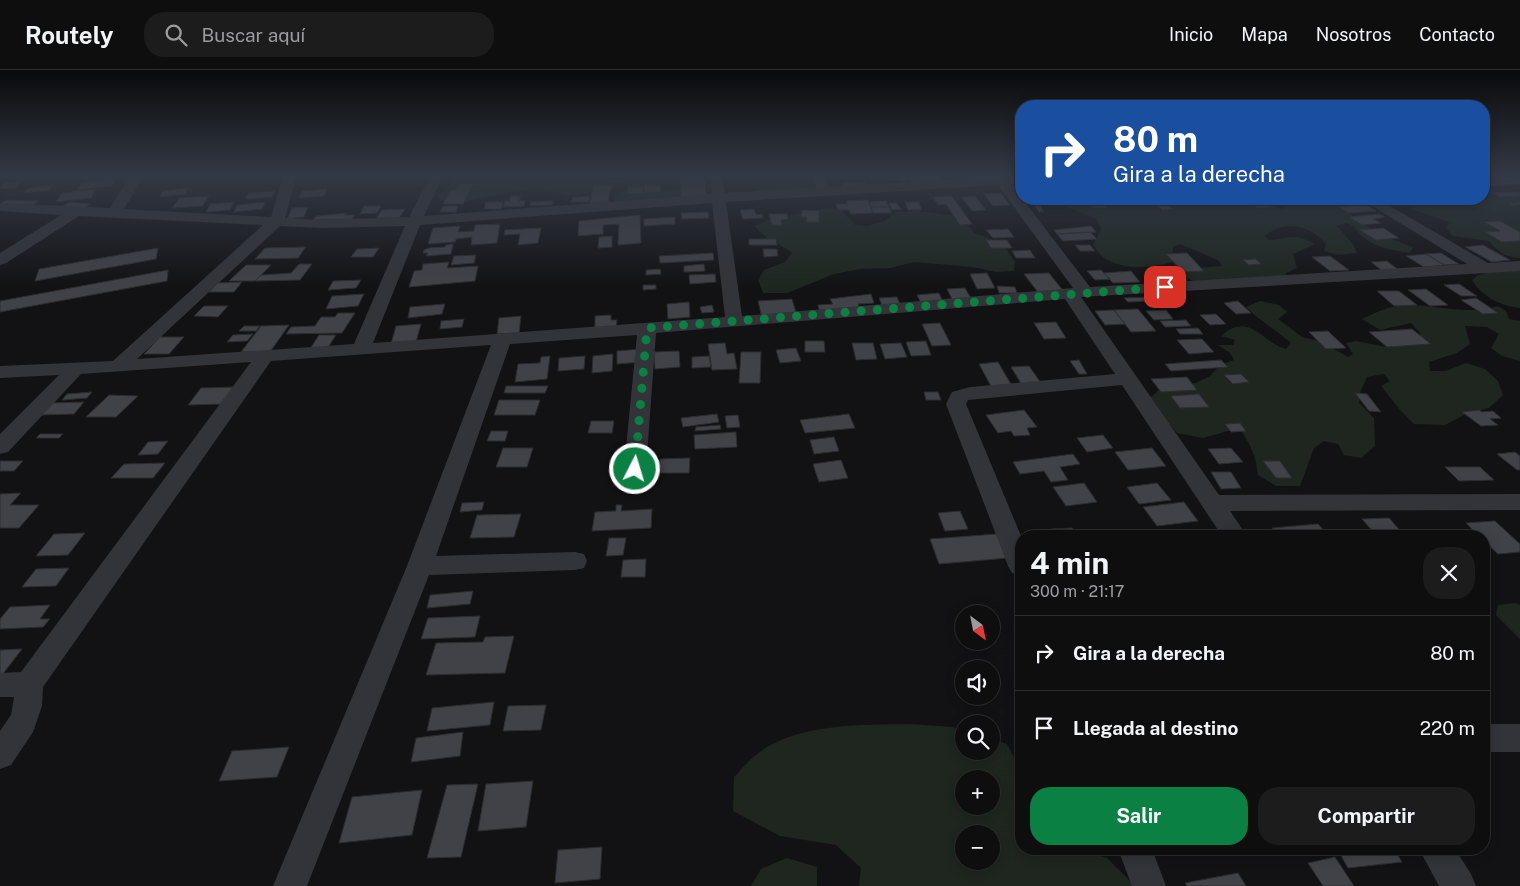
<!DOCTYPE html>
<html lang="es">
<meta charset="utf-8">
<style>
body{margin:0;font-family:"Public Sans",sans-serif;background:#1c1c1d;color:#f1f3f6;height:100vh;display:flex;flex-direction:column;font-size:19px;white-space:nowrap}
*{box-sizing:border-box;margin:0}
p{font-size:16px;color:#9b9c9e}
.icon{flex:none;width:28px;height:28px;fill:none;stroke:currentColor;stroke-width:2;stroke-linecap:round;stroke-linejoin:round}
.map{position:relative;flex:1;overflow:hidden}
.panel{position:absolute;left:1015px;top:460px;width:475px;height:325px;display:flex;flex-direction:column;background:#0e0e0f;border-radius:20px;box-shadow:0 2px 12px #0003,0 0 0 1px #2e2e2f}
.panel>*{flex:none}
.top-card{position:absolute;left:1015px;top:30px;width:475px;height:105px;border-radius:20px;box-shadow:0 2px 12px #0003,0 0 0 1px #2e2e2f;background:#1a4fa0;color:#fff;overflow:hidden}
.needle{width:32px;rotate:148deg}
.fabs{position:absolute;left:955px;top:535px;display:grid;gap:10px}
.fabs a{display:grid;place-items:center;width:45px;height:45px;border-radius:50%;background:#0e0e0f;box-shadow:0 2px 12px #0003,0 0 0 1px #2e2e2f;font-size:25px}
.pin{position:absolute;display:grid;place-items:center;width:42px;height:42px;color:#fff;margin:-21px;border-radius:10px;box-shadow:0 2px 8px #0006}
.me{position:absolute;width:55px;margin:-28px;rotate:5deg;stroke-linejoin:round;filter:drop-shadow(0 0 4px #0008)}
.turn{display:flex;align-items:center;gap:18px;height:105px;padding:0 15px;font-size:22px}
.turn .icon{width:65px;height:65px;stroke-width:2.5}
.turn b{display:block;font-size:35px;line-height:42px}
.round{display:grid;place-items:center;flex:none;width:52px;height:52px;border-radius:20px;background:#1c1c1d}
.overview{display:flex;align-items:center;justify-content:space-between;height:85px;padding:0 15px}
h1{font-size:30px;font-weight:700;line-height:38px}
.button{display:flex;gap:10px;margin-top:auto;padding:10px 15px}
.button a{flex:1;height:58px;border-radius:20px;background:#0b8043;color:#fff;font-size:20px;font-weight:700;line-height:58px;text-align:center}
.button a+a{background:#1c1c1d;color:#f1f3f6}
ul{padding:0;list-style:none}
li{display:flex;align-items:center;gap:15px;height:75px;padding:0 15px;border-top:1px solid #2e2e2f}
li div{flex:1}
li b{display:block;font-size:19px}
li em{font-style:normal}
header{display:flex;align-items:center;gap:30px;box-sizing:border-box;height:70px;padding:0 25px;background:#0e0e0f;border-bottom:1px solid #2e2e2f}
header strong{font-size:24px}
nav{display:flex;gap:28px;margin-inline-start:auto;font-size:18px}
.search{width:350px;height:45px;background:#1c1c1d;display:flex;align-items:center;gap:12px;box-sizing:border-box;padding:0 18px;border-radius:20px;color:#9b9c9e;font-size:19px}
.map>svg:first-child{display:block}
.green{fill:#1e261f;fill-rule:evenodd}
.building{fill:#414247;stroke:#2c2c30}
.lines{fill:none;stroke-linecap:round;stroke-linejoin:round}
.lane{fill:#333439;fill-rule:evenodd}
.street{fill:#333439;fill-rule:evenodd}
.route{stroke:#0b8043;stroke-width:9;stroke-dasharray:0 16.2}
</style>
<header>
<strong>Routely</strong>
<div class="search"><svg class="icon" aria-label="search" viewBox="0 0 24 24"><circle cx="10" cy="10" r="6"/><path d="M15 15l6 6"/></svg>Buscar aquí</div>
<nav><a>Inicio</a><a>Mapa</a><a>Nosotros</a><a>Contacto</a></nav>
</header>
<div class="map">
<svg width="1520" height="816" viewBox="0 0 1520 816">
<rect width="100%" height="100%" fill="#121214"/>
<path class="green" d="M460 104H670L669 107 647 112 638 119 647 122 688 118 687 125 671 129 615 131 613 127 625 120 628 114 612 112 597 116 587 123 570 126 541 119 515 121 468 131H441L438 126 450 114 454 106Z
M778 104H817L814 114 789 122H756L762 113Z
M1484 119 1506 124 1520 123V188C1505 187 1498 182 1489 171L1453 166 1446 158 1449 152 1411 139 1418 136 1422 131 1418 129H1484Z
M1061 129H1085L1108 137 1126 129H1254L1281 139 1294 134 1289 129H1334L1349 140 1352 146 1380 165 1413 177 1410 183C1390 180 1365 176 1354 156L1346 153 1337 156 1353 174 1357 183 1338 185 1324 181 1326 174C1310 155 1284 149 1265 166L1269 170C1291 169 1293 162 1315 174L1293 184 1297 198 1286 203 1283 211 1196 213 1185 206V199L1222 196 1218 190 1180 174 1173 177 1172 192C1151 198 1123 201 1103 187 1099 184 1096 179 1093 175L1101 159 1097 149 1057 133Z
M828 138 841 140 855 155 868 156 884 151 896 142 919 141 962 147 974 163 987 167 1006 179 1015 192 1014 201 996 202 973 197 914 192 890 198 860 199 834 204 787 223H763L758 210 764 200 785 192 792 183C779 173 764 169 755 156L770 149Z
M1498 199H1520V238C1501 236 1482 227 1472 210L1477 206Z
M1260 231 1279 235 1287 242 1278 249 1302 267 1322 272 1348 287 1353 284 1346 273 1356 271 1386 277 1414 273 1421 264 1411 253 1380 260 1362 249C1373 244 1386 237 1398 236 1434 232 1460 247 1498 236L1506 241 1509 249 1520 251V291L1502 286 1491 278 1499 264 1487 257 1465 256 1470 274 1457 283 1429 292 1430 301H1446L1466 293 1485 299 1498 311 1503 325 1489 338 1468 343 1445 355 1414 354 1401 341 1381 316 1390 311 1384 304 1367 307 1361 320 1359 333 1374 348 1375 376 1361 388 1344 385 1338 374 1324 371 1314 378 1300 416H1276L1258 405C1256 387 1251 375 1241 361H1228L1203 368 1177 363 1149 329 1159 320 1196 313 1210 306 1220 295 1234 290 1230 283 1218 275H1233L1235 270 1221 266C1250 240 1262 273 1286 279L1291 273C1275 259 1261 252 1246 237Z
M1515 533 1520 535V569L1496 545 1498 535Z
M910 654 952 657 964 661V681H991V669L1007 674 1018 695 1021 720V779H1080L1107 788 1135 816H859L861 798 836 775 780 766 733 741 734 707C741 700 748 691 756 685 793 653 863 655 910 654ZM964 709H991V736H964ZM964 764H991V791H964Z
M787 788 817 797V816H751L761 799Z"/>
<path class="building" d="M168 104H197L166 108Z
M756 104H780L781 107 757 108Z
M893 104H903L908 111H898Z
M923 104H936L942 111H911L909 108H920L918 105H924Z
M971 104H988L993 109 977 110Z
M812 105H823L830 120H818Z
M1503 105 1510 109 1492 110 1502 115 1484 116V106Z
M1520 108V114L1502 115 1492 110Z
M115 109 112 116 77 120 81 113Z
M680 109H705L706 127 681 128Z
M22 111 16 118 0 119 4 113Z
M865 112 867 117 843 118 841 113Z
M460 113H474L463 134H443L450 120H456Z
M53 115 50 120 24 123 28 118Z
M611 115 608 132 590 133 593 116Z
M645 115H661V122L644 123Z
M628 117H643V123L627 124Z
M188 118 185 124 160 127 163 121Z
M96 119 91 128 56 132 62 123Z
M327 119 324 126 299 128 302 121Z
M275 121 272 127 245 129 249 123Z
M1520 122V126L1501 127 1493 123Z
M1001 123 1010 135 993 136 984 124Z
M209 126 202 136 172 138 180 128Z
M511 126H521L519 131H525L524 136 503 137 505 131H509Z
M590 126 589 132H571L573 127Z
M952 126 972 154 960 155 946 134 938 135 933 127Z
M975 126 986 140 972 141 961 127Z
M1035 129H1063L1064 130H1053L1056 134 1040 135Z
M1069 129H1098L1107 137 1093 138 1084 129Z
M1244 129H1260L1272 137 1258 138Z
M6 130 39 131 32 135 0 134Z
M868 130 873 143 851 144 849 140H838L836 134H847L846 131Z
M1036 130 1044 142H1039L1031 131Z
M553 131 552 135 530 136 531 132Z
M886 131 889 137H871L869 132Z
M70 132 91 134 83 139 61 137Z
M234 132 230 140 206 142 210 134Z
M265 132 262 139 234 142 237 135Z
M486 132H503L501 139H484Z
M905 132H919L922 140H908Z
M1154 132H1164L1173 139 1162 140Z
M889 133H897L901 139 892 140Z
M1365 134 1376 141 1349 143 1338 137Z
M364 136H381L377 143 360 144Z
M443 136H458L456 142H440Z
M308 137 304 147 287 149 292 138Z
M871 137H889L892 143H873Z
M405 139 399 148H376L382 140Z
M754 139 756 145 762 144 763 148 743 149 740 140Z
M802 140 819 141V152H806L807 147H801Z
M708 142 709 148 682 149 681 143Z
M347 143 345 145H355L352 149 313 150 316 146Z
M769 144H787L788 149 781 150 782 155H772Z
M1379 144 1385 147 1373 149 1381 153 1362 155 1349 147Z
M640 145 641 173 618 175 619 154 603 155V164L578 166 579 151Z
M675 147V154L644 156V149Z
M1500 151 1520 162V171L1502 172 1485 162 1500 161 1484 152Z
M500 154 497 173 471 175 472 167 456 169 455 172 428 174 433 158 460 156 458 162 474 161 475 155Z
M1091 156 1096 162 1057 164 1054 160Z
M541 158 538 173 518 175 520 164 504 165 505 160Z
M1383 158 1399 168 1376 170 1360 160Z
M1008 159 1014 167 993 168 986 160Z
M1090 162 1097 169 1063 171 1057 164Z
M612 166V177L598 178 599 167Z
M749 169H776L777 175H749Z
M986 170H1007L1012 178H991Z
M453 174 451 184 426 186 428 183H423L424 180 429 178 445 177 446 175Z
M1075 175H1090L1095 181H1080Z
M1483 175 1510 190 1492 192 1465 177Z
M306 177 298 188 255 189 265 178Z
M158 178 156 189 35 211 39 199Z
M379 178 373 187H351L357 179Z
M763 179H777L778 186 764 187Z
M1030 180 1035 188H1016L1012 181Z
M713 183 714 190 660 193 659 186Z
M1187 183 1204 201 1183 202 1166 184Z
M1441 183 1459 194 1444 195 1426 184Z
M1426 184 1444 195 1424 197 1406 186Z
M476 185 474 193 451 195 454 186Z
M1330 186 1349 200 1330 201 1312 187Z
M1256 189 1261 194 1249 195 1243 190Z
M1387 191 1400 201 1384 202 1371 192Z
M449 192 447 198 478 196 475 211 409 217 414 201 422 200 423 194Z
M299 194H312L300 210 255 211 261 205 291 203Z
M704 194 705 201 684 202V196Z
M246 195H271L255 211H229Z
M660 199 661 204 646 205V200Z
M168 200 167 211 0 242V231Z
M1101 200 1110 209 1095 210 1087 201Z
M1131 201 1140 212 1113 213 1104 203Z
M987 203 995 218 977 219 970 204Z
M1049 203 1065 223 1040 225 1024 204Z
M715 204 716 212 690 214 689 205Z
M1164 204H1180L1190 214 1174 215Z
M361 210 356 218 328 220 333 211Z
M242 212 234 222H209L217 213Z
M1459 214 1477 226H1461L1444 215Z
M643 215H656V219L643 220Z
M997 216 1015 217 1017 223H999Z
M965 218 972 230 953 231 947 219Z
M1426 219 1448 235 1430 236 1408 220Z
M1377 221H1399L1417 235 1394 236Z
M939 223 943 232 921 233 917 225Z
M364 224 358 236 326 239 332 226Z
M871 224 874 233 858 234 861 239 820 243 818 235 833 234 830 229Z
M897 227 901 237 883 238 879 228Z
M1148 227 1152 231 1128 232 1124 228Z
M1476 228 1498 243 1483 244 1461 230Z
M792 229 797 246 762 248 758 231Z
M1238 231 1251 243 1236 244 1224 233Z
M689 232 690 247 668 249 667 234Z
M445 234 442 244 408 248 410 237Z
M712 235 714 242 702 243 700 237Z
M204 236H228L218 247 194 246Z
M1138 239 1156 261 1131 262 1114 240Z
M1114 240 1125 254 1105 255 1095 241Z
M1166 240 1173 249 1154 250 1146 241Z
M338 243H355L342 263 286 264 291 257 315 256 321 247H335Z
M1216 244 1226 254 1210 255 1200 245Z
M611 245V250H617L616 259 595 260V246Z
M521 246 519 263 497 264 499 248Z
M464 249 462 257 440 259 441 251Z
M1186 250 1191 256 1165 257 1160 251Z
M1056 252 1066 268 1044 269 1034 253Z
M940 253 951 275 932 276 922 254Z
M421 254 416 272 391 274 396 256Z
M289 255 270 282H241L261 256Z
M244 256H260L256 261H239Z
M1198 258 1203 264H1180L1176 259Z
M1412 259 1431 274 1387 277 1369 262Z
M1328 261 1346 278 1326 279 1309 262Z
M253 264 247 271 227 272 233 265Z
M319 265H336L327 279H310Z
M160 267H184L169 284H144Z
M1202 269 1214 282 1189 284 1177 270Z
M805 271H824L825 282H805Z
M926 271 931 285 911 286 906 272Z
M725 273 727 284 734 283 737 299 712 300 708 274Z
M852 273H873L877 289 856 290Z
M901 273 907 287 885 289 880 274Z
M796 278 801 291 780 293 776 280Z
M641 279 642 292 617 294V281Z
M679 281 680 297 655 299 654 282Z
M741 282H761L760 313H739Z
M613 284 612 301 592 303 593 286Z
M550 286 547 309 515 312 518 294 540 293 541 287Z
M585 286 584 299 558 301 559 288Z
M709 286 711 297 692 298V287Z
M1079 290 1087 304H1079L1070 291Z
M1221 290 1228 297 1171 301 1165 294Z
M998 292 1012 316 992 318 979 294Z
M1029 296 1041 313 1022 315 1011 297Z
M1241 304 1249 312 1233 314 1224 305Z
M1187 307 1197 320 1161 322 1151 309Z
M506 316H548L545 323H504Z
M235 317 223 334 188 335 201 318Z
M92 322 87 328 62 330 67 324Z
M924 322H938L941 330H926Z
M1355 323 1367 324 1381 342 1369 341Z
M1199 324 1209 337 1180 338 1171 326Z
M109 325 138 326 116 347H86Z
M499 330H540L535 345H494Z
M84 332 74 344 39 345 50 333Z
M1024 340 1037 357 1027 358 1030 365 1014 366 1011 361 998 363 986 345Z
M1479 340 1482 342 1493 341 1501 348 1490 349 1498 355 1481 356 1462 342Z
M717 344 719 352 683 357 681 348Z
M849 344 855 358 805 363 800 350Z
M738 345 740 357 727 358 725 346Z
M591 351H614L612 363H588Z
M1240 353 1246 361 1231 362 1225 354Z
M720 355 721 359 695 361 696 357Z
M491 361H508L505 371H487Z
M736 362 737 377 695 379 694 365Z
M40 364H63L59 368H36Z
M1103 365 1113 378 1087 382 1077 368Z
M834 367 839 381 814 384 810 370Z
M168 371 158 384 138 385 148 372Z
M503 378H533L527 397H496Z
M1152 378 1166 396 1128 400 1115 382Z
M1231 378 1243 392 1219 394 1208 379Z
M1515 382 1520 386V400H1517L1497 384Z
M1073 384 1080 394 1060 397 1068 410 1051 412 1044 401 1020 404 1013 392Z
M690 388 689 403H659L660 389Z
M841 390 848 408 819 412 813 394Z
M0 391H23L14 401H0Z
M1263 391H1280L1292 408H1276Z
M165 393 153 408H111L124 394Z
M1445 397H1480L1494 410 1459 411Z
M1211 402H1231L1241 418 1221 419Z
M1084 413 1097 432 1066 436 1053 417Z
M1157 413 1171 430 1139 434 1127 417Z
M21 423 10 435H39L19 458H0V424Z
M484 432 482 440 460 442 462 433Z
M1184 432 1198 451 1157 456 1143 437Z
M616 435H622L621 441 652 439 651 458 592 461 595 442 616 441Z
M960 441 968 459 945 461 938 443Z
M521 444 514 467 470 468 477 445Z
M1389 448 1405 466H1377L1362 449Z
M1495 451 1520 474V482L1498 484 1484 471V466H1479L1466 453Z
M1318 454 1329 466H1279L1272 458Z
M1072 458 1077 466H1054L1051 459Z
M85 463 68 485 36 486 54 464Z
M997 464 1008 488 939 494 930 469Z
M609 468H626L623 485 606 486Z
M646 489 645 507H621L623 490Z
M69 498 56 516 22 517 36 499Z
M473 521 470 534 427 538 430 525Z
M50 535 40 549H50L43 557 0 559V549L10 537Z
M480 546 475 567 421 569 428 548Z
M514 566 505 603 426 605 436 573 483 572 485 567Z
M22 579 2 605H0V580Z
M494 632 490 655 427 661 432 638Z
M546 635 541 660 503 661 508 636Z
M463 662 460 686 411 692 416 668Z
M289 677 277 707 219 711 232 681Z
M533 711 526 757 478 761 486 714Z
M478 714 461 787 427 788 447 715Z
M422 720 412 765 339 773 352 727Z
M602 777 600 809 555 813 558 780Z
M1337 779H1394L1402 792 1348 798Z
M1335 787 1354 816H1323L1308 793Z
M1238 803 1246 816H1187L1185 813Z"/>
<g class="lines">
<path class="lane" d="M1520 131V135L1512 136 1508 134Z"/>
<path class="street" d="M132 104H145L124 139 271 147 284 104H297L285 148 321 150 409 147 431 104H444L424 146 712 124 710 104H722L725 123 992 107 991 104H1004L1005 106 1021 105V113L1011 114 1090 217 1467 194 1361 129H1378L1488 193 1520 191V201L1081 227 1219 425 1520 424V440L1230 441 1247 466H1222L1122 315 968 330 966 334 1021 466V505L1012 503 1008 496 946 334 952 322 970 317 1115 304 1065 229 656 263 646 399 643 404 635 406 627 404 624 399 637 265 510 274 436 486 575 482 584 484 587 491 584 498 575 500 429 505 307 816H273L407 496 491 275 271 291 43 617 42 636 33 662 11 695 0 699V661L11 645 14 627H0V603L21 602 251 292 81 304 8 382 0 384V364L59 305 0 308V296L113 291 263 155 79 146 6 193 0 195V183L61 145 0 141V133L110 138ZM998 115 1073 218 742 246 726 132ZM712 133 725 247 373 273 420 155ZM280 156 321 158 405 156 354 274 137 289Z
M1484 654H1520V682H1484Z
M1118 779H1152L1166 816H1132Z
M1419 779H1455L1471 804 1476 816H1439Z"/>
</g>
<linearGradient id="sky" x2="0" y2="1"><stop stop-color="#0a0a0b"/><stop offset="0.48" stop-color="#333945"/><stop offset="1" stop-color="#333945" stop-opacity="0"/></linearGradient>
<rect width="1520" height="218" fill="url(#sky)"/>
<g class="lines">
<path class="route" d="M635 399 647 258 1165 217"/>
</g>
</svg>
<div class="fabs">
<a><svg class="needle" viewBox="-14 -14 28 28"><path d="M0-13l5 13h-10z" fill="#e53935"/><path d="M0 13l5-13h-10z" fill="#9b9c9e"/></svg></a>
<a><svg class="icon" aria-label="sound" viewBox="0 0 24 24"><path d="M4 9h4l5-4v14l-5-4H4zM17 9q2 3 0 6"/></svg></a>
<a><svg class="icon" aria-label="search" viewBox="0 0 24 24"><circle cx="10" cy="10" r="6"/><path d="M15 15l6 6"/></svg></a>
<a>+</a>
<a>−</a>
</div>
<div class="pin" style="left:1165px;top:217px;background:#d93025"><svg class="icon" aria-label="arrive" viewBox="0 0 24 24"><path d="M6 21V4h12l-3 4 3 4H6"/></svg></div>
<svg class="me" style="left:635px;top:399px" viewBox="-20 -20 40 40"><circle r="17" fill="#0b8043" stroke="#fff" stroke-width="3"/><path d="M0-11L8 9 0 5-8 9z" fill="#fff"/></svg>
<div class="top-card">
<div class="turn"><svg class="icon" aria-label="right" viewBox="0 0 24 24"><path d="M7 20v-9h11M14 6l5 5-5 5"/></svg><div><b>80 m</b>Gira a la derecha</div></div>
</div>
<section class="panel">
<div class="overview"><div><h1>4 min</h1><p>300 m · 21:17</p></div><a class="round"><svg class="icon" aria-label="close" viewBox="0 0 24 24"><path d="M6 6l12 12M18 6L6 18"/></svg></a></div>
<ul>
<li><svg class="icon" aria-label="right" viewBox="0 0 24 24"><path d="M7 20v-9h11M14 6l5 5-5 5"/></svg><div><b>Gira a la derecha</b></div><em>80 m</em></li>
<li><svg class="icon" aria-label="arrive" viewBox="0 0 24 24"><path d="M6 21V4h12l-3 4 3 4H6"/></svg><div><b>Llegada al destino</b></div><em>220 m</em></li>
</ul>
<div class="button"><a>Salir</a><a>Compartir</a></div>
</section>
</div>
